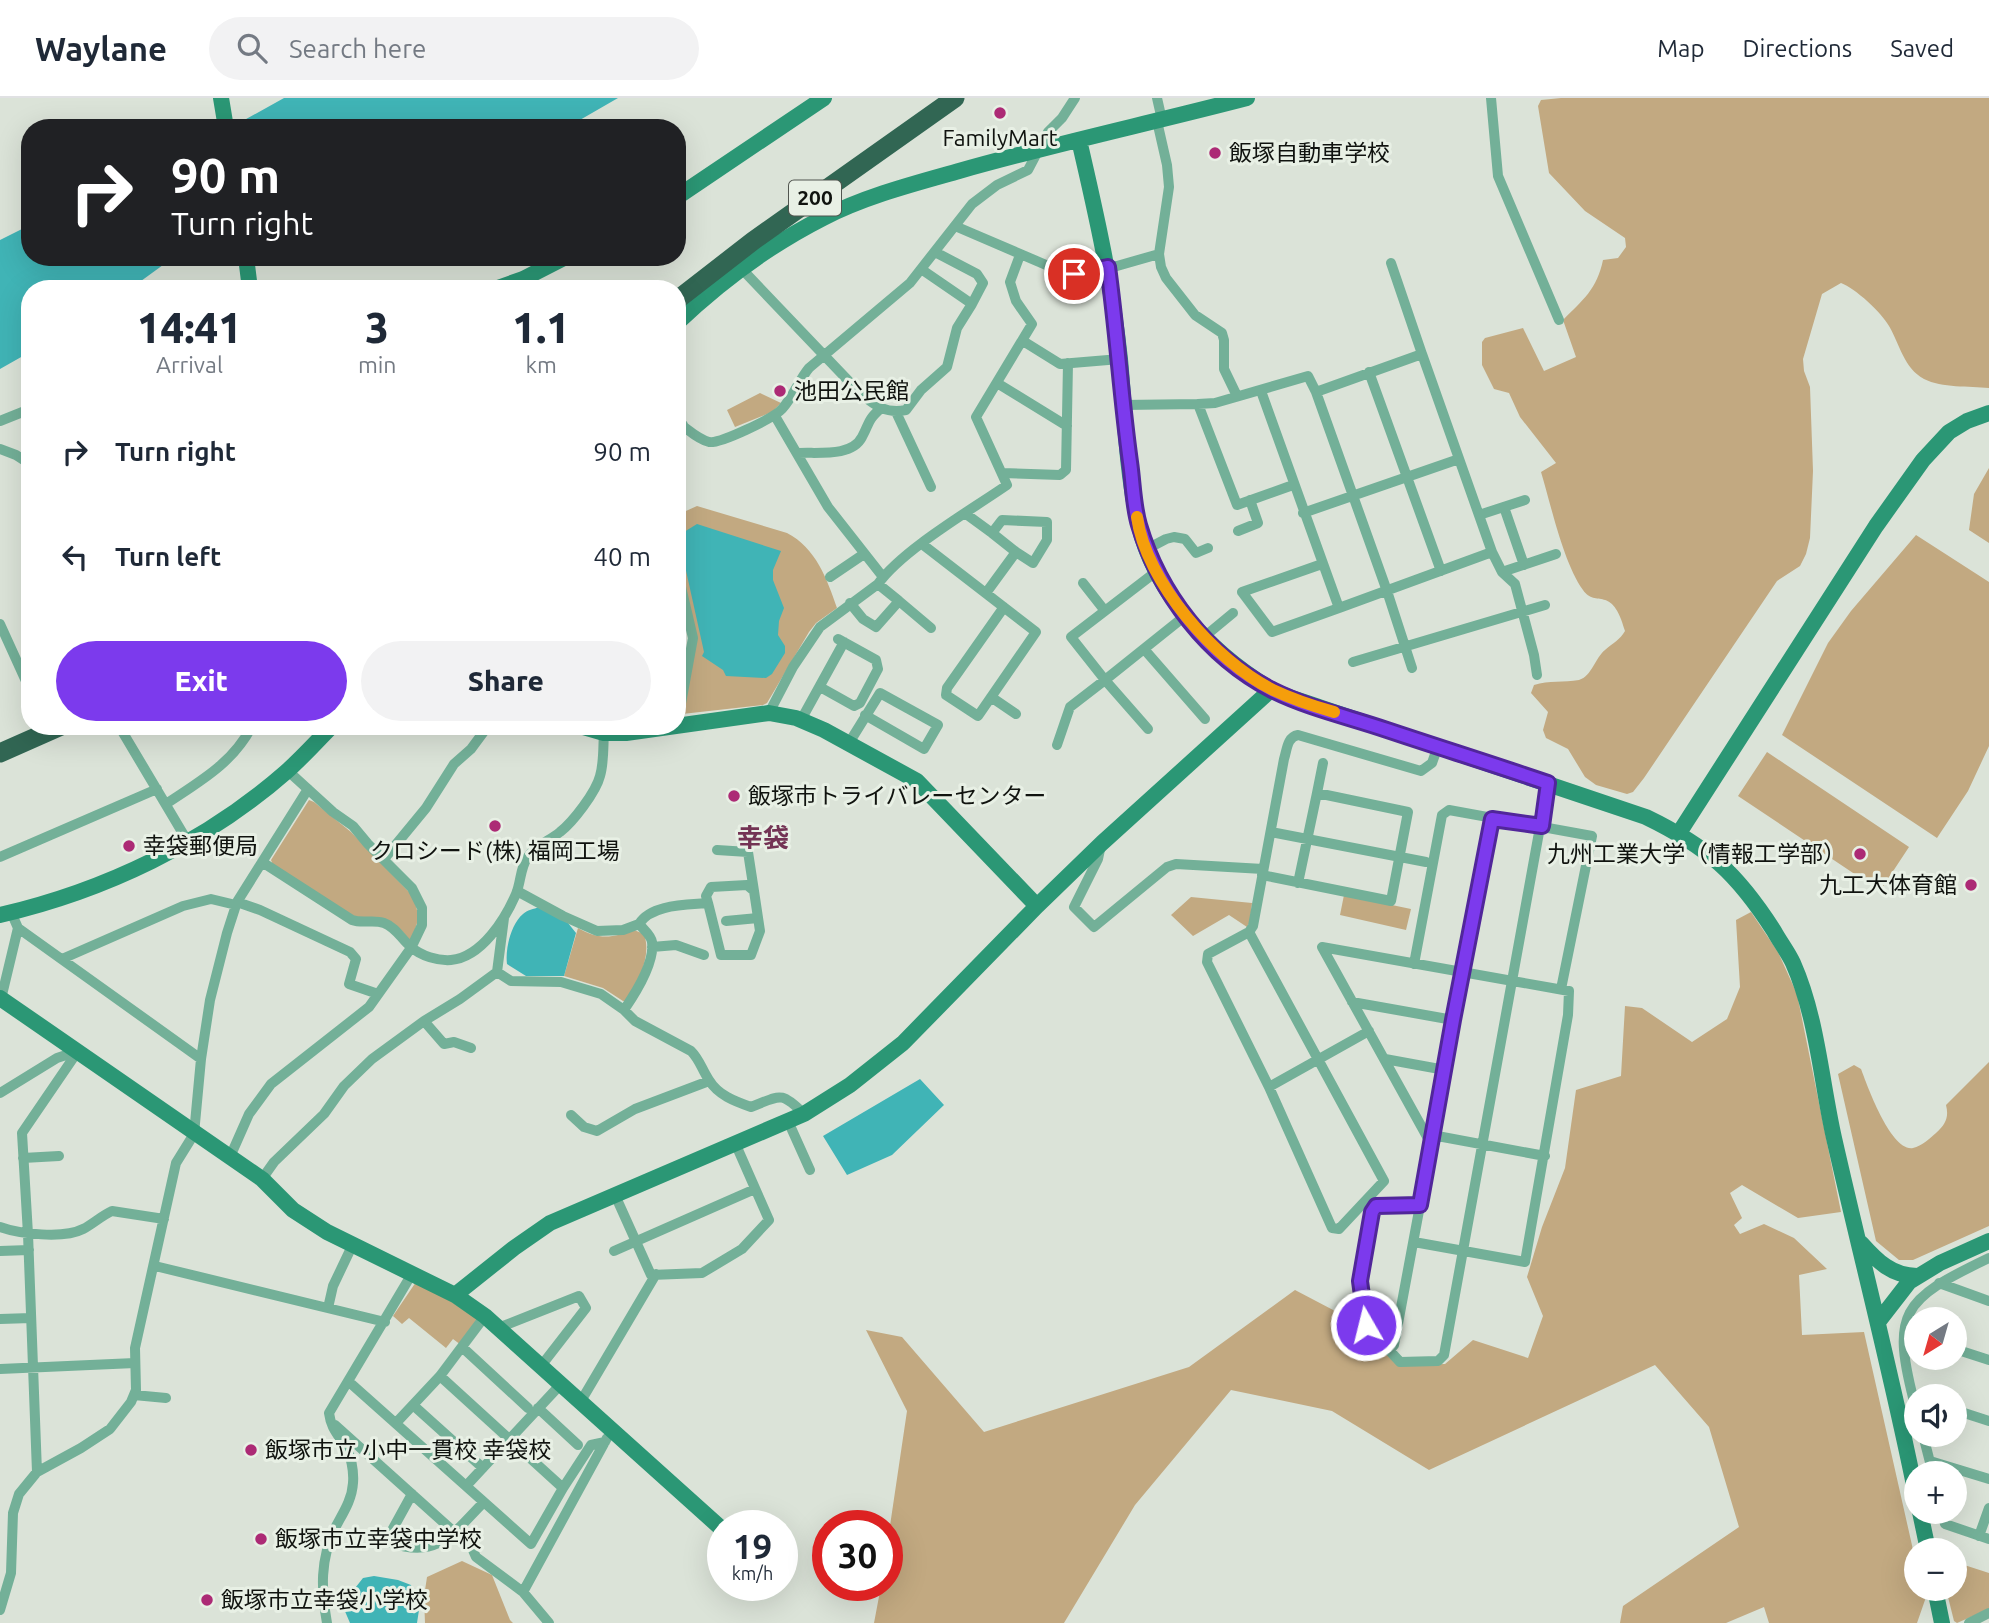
<!DOCTYPE html>
<meta charset="utf-8">
<style>
body{margin:0;font-family:Ubuntu,"Noto Sans JP",sans-serif;background:#f2f2f3;color:#1f2937;height:100vh;display:flex;flex-direction:column;font-size:26px;white-space:nowrap}
*{box-sizing:border-box;margin:0}
p{font-size:23px;color:#747a83}
.icon{flex:none;width:38px;height:38px;fill:none;stroke:currentColor;stroke-width:2;stroke-linecap:round;stroke-linejoin:round}
.map{position:relative;flex:1;overflow:hidden}
.side{position:absolute;left:21px;top:182px;width:665px;height:455px;display:flex;flex-direction:column;background:#fff;border-radius:28px;box-shadow:0 7px 28px #0002}
.side>*{flex:none}
.banner{position:absolute;left:21px;top:21px;width:665px;height:147px;border-radius:28px;box-shadow:0 7px 28px #0002;background:#202124;color:#fff;overflow:hidden}
.needle{width:46px;rotate:217deg}
.controls{position:absolute;left:1904px;top:1209px;display:grid;gap:14px}
.controls a{display:grid;place-items:center;width:63px;height:63px;border-radius:50%;background:#fff;box-shadow:0 7px 28px #0002;font-size:35px}
.speed{position:absolute;left:707px;top:1412px;display:flex;gap:14px;font-size:35px;font-weight:700;text-align:center}
.speed>*{display:grid;place-content:center;width:91px;height:91px;border-radius:50%;background:#fff;box-shadow:0 7px 28px #0002;line-height:1}
.speed small{font-size:18px;font-weight:400}
.speed .limit{border:10px solid #d22;background:#fff;color:#111}
.pin{position:absolute;display:grid;place-items:center;width:60px;height:60px;color:#fff;margin:-30px;border:4px solid #fff;border-radius:50%;box-shadow:0 2px 7px #0007}
.me{position:absolute;width:77px;margin:-38px;rotate:352deg;stroke-linejoin:round;filter:drop-shadow(0 0 5px #0008)}
.turn{display:flex;align-items:center;gap:24px;height:147px;padding:0 35px;font-size:32px}
.turn .icon{width:91px;height:91px;stroke-width:2.5}
.turn b{display:block;font-size:49px;line-height:60px}
.eta{display:flex;justify-content:space-evenly;align-items:center;height:119px;text-align:center}
.eta b{font-size:42px;font-weight:800;line-height:49px}
.cta{display:flex;gap:14px;margin-top:auto;padding:14px 35px}
.cta a{flex:1;height:80px;border-radius:42px;background:#7c3aed;color:#fff;font-size:28px;font-weight:800;line-height:80px;text-align:center}
.cta a+a{background:#f2f2f3;color:#1f2937}
ul{padding:0;list-style:none}
li{display:flex;align-items:center;gap:21px;height:105px;padding:0 35px}
li div{flex:1}
li b{display:block;font-size:26px}
li em{font-style:normal}
header{display:flex;align-items:center;gap:42px;box-sizing:border-box;height:98px;padding:0 35px;background:#fff;border-bottom:2px solid #e0e1e3}
header strong{font-size:33px}
nav{display:flex;gap:38px;margin-inline-start:auto;font-size:24px}
.search{width:490px;height:63px;background:#f2f2f3;display:flex;align-items:center;gap:18px;box-sizing:border-box;padding:0 24px;border-radius:38px;color:#747a83;font-size:26px}
.map>svg:first-child{display:block}
.green{fill:#c2a981}
.water{fill:#40b4b6}
.lines{fill:none;stroke-linecap:round;stroke-linejoin:round}
.street{stroke:#73b098;stroke-width:10}
.secondary{stroke:#2b9775;stroke-width:16}
.highway{stroke:#316653;stroke-width:19}
.route-casing{stroke:#51269a;stroke-width:18}
.route{stroke:#7c3aed;stroke-width:12}
.slow{stroke:#f59e0b;stroke-width:12}
.poi-dot{fill:#ac2a75;stroke:#e8f0e5;stroke-width:2.5}
.labels{text-anchor:middle;stroke-width:6;stroke-linejoin:round;paint-order:stroke}
.shield{fill:#e8f0e5;stroke:#51554f;stroke-width:2}
.shield-label{font-size:21px;font-weight:bold;fill:#10130f}
.poi-label{font-size:23px;fill:#10130f;stroke:#e8f0e5;text-anchor:start}
.quarter-label{font-size:26px;font-weight:bold;fill:#733354;stroke:#e8f0e5}
</style>
<header>
<strong>Waylane</strong>
<div class="search"><svg class="icon" aria-label="search" viewBox="0 0 24 24"><circle cx="10" cy="10" r="6"/><path d="M15 15l6 6"/></svg>Search here</div>
<nav><a>Map</a><a>Directions</a><a>Saved</a></nav>
</header>
<div class="map">
<svg width="1989" height="1525" viewBox="0 0 1989 1525">
<rect width="100%" height="100%" fill="#dbe3d8"/>
<path class="green" d="M1561 0H1989V290C1969 288 1942 290 1924 281 1904 270 1900 247 1889 228 1882 215 1855 190 1841 185L1822 196 1803 261 1804 273 1810 289 1813 373 1810 440 1806 456 1800 468 1777 483 1644 680 1633 694 1627 696 1596 687 1585 679 1568 651 1546 640 1543 632 1548 614 1531 595 1534 587C1549 582 1564 585 1579 582 1592 578 1595 560 1605 552 1613 545 1620 542 1625 533 1612 485 1596 511 1583 492 1563 464 1551 407 1541 374L1556 365 1520 319 1509 295 1494 291 1482 267V244L1485 240 1523 230 1544 273 1576 259 1563 222C1583 202 1597 191 1603 162L1618 160 1626 149 1625 140 1585 113 1549 75 1538 8 1541 2Z
M760 295 781 305 772 314 735 329 727 312Z
M1989 370V445L1969 432 1974 396Z
M697 408 787 435C816 450 827 481 837 510L816 525 809 534 767 605 763 607 682 616 697 542 677 452V417Z
M1916 437 1989 484V648L1968 693 1937 740 1782 637 1828 545 1851 513Z
M1767 654 1909 749 1880 793 1738 698Z
M309 702 314 704 351 734 413 798 419 819 411 844 402 833 360 822 273 767 271 762Z
M1344 797 1411 811 1406 832 1340 817Z
M1191 799 1252 805 1250 824 1247 829 1229 817 1193 838 1171 817Z
M1751 814 1778 854 1797 896 1841 1114 1798 1120 1742 1087 1730 1095 1742 1120 1734 1127 1740 1136 1764 1126 1794 1140 1827 1171 1799 1177 1802 1237 1864 1234 1916 1465V1491H1922L1925 1502 1917 1525H1769L1764 1509 1726 1525H1620L1623 1508 1739 1429 1709 1329 1655 1267 1429 1372 1332 1313 1231 1292 1135 1407 1064 1525H874L881 1488H887V1448L907 1313 866 1232 902 1239 984 1334 1189 1269 1295 1192 1356 1224 1400 1267 1445 1266 1473 1242 1528 1260 1543 1218 1527 1179 1542 1129 1565 1070 1576 992 1621 978 1625 908 1642 910 1692 944 1727 921 1740 889 1736 822Z
M578 830C598 842 613 840 634 832L644 836C652 858 638 884 627 903H623L603 890 564 878Z
M1989 964V1128L1913 1162H1899L1876 1143 1838 976 1854 967 1861 971C1867 987 1891 1054 1913 1050 1922 1048 1930 1040 1936 1035 1946 1026 1949 1019 1946 1007Z
M418 1181 477 1221 461 1247 453 1241 446 1250 409 1220 402 1226 393 1218Z
M462 1463 492 1477 510 1522 513 1525H425L424 1499 427 1479Z
M1955 1464 1989 1475V1511L1957 1525 1954 1523 1946 1491H1955Z"/>
<path class="water" d="M284 0H618L566 30H230Z
M30 127V159H174L130 191H30V254L0 271V142Z
M697 426 781 453 773 472V482L784 510 779 523 778 537 785 548V555L772 576 766 580 726 578 723 572 702 558 704 554 679 441 684 434Z
M539 809 568 825 576 835 564 878H526L507 866C505 851 511 826 523 816 527 812 534 811 539 809Z
M920 981 944 1007 892 1057 847 1077 823 1038Z
M374 1478 398 1482 411 1487 419 1512 417 1525H350L344 1511 348 1499 363 1480Z"/>
<g class="lines">
<path class="street" d="M1157 0 1162 22
M1491 0 1498 78 1559 222
M1157 23 1167 67 1169 89 1159 156 1161 169 1166 180 1195 217 1222 235 1224 242V271L1237 298
M955 128 1067 176 1117 168 1159 156
M935 154 977 176 983 185 972 206
M1391 165 1422 256
M738 167 861 296C876 308 886 316 906 312L921 292 947 269 957 230 972 206 921 171
M1023 243 1060 266 1120 261
M1369 274 1441 473
M997 285 1067 328
M1261 293 1339 510 1492 454 1422 256 1316 294
M1123 307 1198 306
M896 314 931 389
M775 318 828 409 883 479
M0 323 30 311
M677 324C688 331 697 341 709 344 720 346 774 320 782 311 793 299 799 282 809 270L910 185 972 106 997 87 1028 72 1048 34 1062 20 1075 0
M677 342 683 327
M0 351 16 357 30 366
M799 355C818 354 852 359 862 339 870 324 867 323 880 311
M1002 375 1060 377 1066 372 1068 265
M1293 387 1237 407 1198 306 1215 305 1308 278 1316 294 1387 493 1412 570
M1504 409 1524 467
M1303 415 1459 361
M966 416 992 435
M1479 417 1525 402
M1238 433 1258 425 1250 402
M922 446 1036 534 978 618 946 597 947 590 1004 509
M1147 451 1166 441 1174 439 1185 441 1196 455 1208 450
M1492 454 1502 474 1515 486 1534 557 1537 577
M1322 466 1242 494 1272 534 1339 510
M677 472 693 540 677 627
M1157 473 1071 539 1105 582 1185 518
M1502 474 1556 456
M830 479 864 456
M1083 485 1105 513
M986 495 1016 454 1033 465 1047 442V424L1002 422 992 435 1016 454
M899 503 931 530
M850 505 863 521 876 529 899 503 878 486
M0 526 30 592
M1204 539 1233 515
M1144 551 1205 621
M1353 564 1545 507
M820 589 854 608 860 605 878 571 876 562 838 541
M991 599 1016 616
M769 615 793 569 820 529 878 486C902 452 971 412 1007 387L976 319 1032 226 1016 203 1010 184 1020 157
M801 622 844 544
M119 628 188 744
M849 645 880 595 938 627 924 651 865 617
M1057 647 1070 609 1105 582 1148 631
M1317 695 1323 665
M166 706C200 683 232 666 252 628
M1271 734 1426 764
M1101 747 1098 761 1074 809 1094 829 1167 769 1176 766 1263 771
M717 752 748 754 754 793
M0 759 157 691
M384 761 426 710 454 666 471 651 488 628
M262 764 352 822C363 826 373 821 384 825 397 830 401 841 411 849 421 858 438 863 451 862 482 859 505 821 516 796 521 784 520 771 527 760 535 748 549 743 560 734 573 724 596 694 600 678 604 665 603 649 604 635
M1262 777 1391 803 1408 714 1317 695 1298 785
M517 793 563 818 597 833 623 832 639 826C651 806 687 807 708 805L706 798 711 789 747 787 754 793 760 833 751 857H721L708 805
M237 804 260 812 350 854 356 861 349 886 378 896
M11 814 18 830 201 961
M726 823 758 820
M1249 834 1384 1083 1339 1131 1332 1130 1269 989 1207 864 1208 856 1249 834 1253 828 1284 661C1287 652 1287 639 1298 637L1421 673 1432 665 1438 648
M652 849 676 847 704 857
M62 861 183 808 211 801 236 807
M1414 866 1442 717 1449 712 1592 738 1561 891
M497 874 511 883 561 884 601 896 624 912 635 923 691 953C700 962 702 972 709 982 718 997 734 1003 751 1009 780 998 780 992 804 1016
M1 901 18 830
M1352 904 1453 922
M624 912C635 896 655 865 652 844 651 837 644 832 639 826
M424 923 444 946 454 944 471 950
M1385 961 1445 972
M1269 989 1369 933
M0 995 57 960 78 953
M571 1017 584 1029 597 1033 635 1011 709 983
M788 1023 810 1072
M1432 1037 1545 1058
M230 1059 249 1016 271 986 369 909 411 850 422 827V810L412 790 368 746 353 728 333 714 288 673
M23 1060 59 1058
M262 1081 274 1064 324 1016 344 988 372 961 424 923 460 901 497 874 504 820
M615 1097 651 1177 702 1175 742 1151 769 1122 736 1047
M1420 1107 1376 1108 1372 1114 1360 1183 1366 1227 1400 1264 1438 1263 1444 1257 1548 685
M0 1129C19 1136 64 1141 83 1131 93 1126 101 1118 112 1113L164 1121
M1414 1144 1525 1164 1568 917 1569 893 1322 849 1430 1044
M0 1153 29 1152
M614 1153 755 1091
M155 1168 385 1224
M1939 1185 1989 1203
M328 1210 333 1188 353 1146
M0 1221 31 1220
M498 1230 579 1198 586 1210 541 1268
M462 1249 528 1310
M1955 1251 1989 1262
M1389 1253 1394 1247 1492 721
M0 1271 135 1265
M440 1278 563 1390
M348 1283 531 1446 563 1390 591 1347 605 1344
M134 1297 166 1300
M581 1303 656 1176
M413 1307 483 1370
M538 1310 578 1347
M1916 1311C1890 1214 1901 1202 1989 1160
M1955 1312 1989 1323
M396 1325 440 1278 485 1218
M335 1327 472 1450 476 1459 523 1494 549 1525
M1923 1337 1933 1376
M1930 1363 1989 1381
M37 1374 28 1136 22 1035 78 953
M466 1388 561 1286
M412 1396 390 1436 391 1445C439 1461 453 1435 484 1404
M1942 1414 1945 1426 1989 1441
M1979 1438 1989 1410
M523 1494 607 1340
M0 1512 11 1475 13 1415 19 1396 37 1374 81 1350 110 1331 131 1304 136 1292 135 1250 176 1065 194 1036 201 961 210 902 227 835 237 804 308 691
M327 1525C321 1491 320 1462 335 1430 343 1415 352 1402 353 1385 354 1373 351 1357 345 1348 337 1335 331 1330 329 1315L413 1174
M1969 1525 1989 1515"/>
<path class="secondary" d="M221 0 226 30
M1079 42C1096 115 1112 186 1120 261 1125 315 1126 371 1138 424 1154 495 1209 553 1269 590 1284 599 1303 603 1319 609L1646 719C1708 749 1737 775 1774 833 1780 844 1788 854 1793 865 1817 919 1821 982 1834 1040 1861 1159 1892 1277 1916 1397
M677 99 824 0
M246 159 250 191
M495 191 523 181 566 159
M677 225C720 184 770 147 823 120 866 98 913 86 959 73 1054 46 1151 25 1247 0
M580 628 604 635H626L769 615 796 620 824 632 917 683 1037 808
M1679 735 1876 428 1923 362 1949 334 1967 323 1989 315
M0 817C104 793 205 745 286 674 302 660 317 643 332 628
M0 900 262 1081 293 1112 327 1134 455 1197 485 1218 723 1432
M1861 1145C1877 1163 1892 1178 1917 1178
M455 1197 514 1150 550 1125 804 1016 850 987 903 945 1037 808 1102 745 1272 591
M1878 1224 1909 1184 1940 1165 1989 1143
M1920 1414 1928 1452
M1935 1491 1942 1525"/>
<path class="highway" d="M677 202 753 143 955 0
M0 655 61 628"/>
</g>
<g class="lines">
<defs>
<path id="route" d="M1074 176 1108 169C1117 234 1121 299 1130 364 1133 384 1133 407 1139 427 1159 495 1208 559 1272 592 1308 610 1349 619 1387 632 1441 650 1495 667 1548 685L1542 728 1492 721 1453 922 1420 1107 1376 1108 1372 1114 1360 1183 1366 1227"/>
</defs>
<use href="#route" class="route-casing"/>
<use href="#route" class="route"/>
<path class="slow" d="M1137 419C1146 484 1215 563 1273 592 1292 601 1313 608 1334 614"/>
</g>
<g class="poi-dot">
<circle cx="1000" cy="15" r="7"/>
<circle cx="1215" cy="55" r="7"/>
<circle cx="780" cy="293" r="7"/>
<circle cx="734" cy="698" r="7"/>
<circle cx="495" cy="728" r="7"/>
<circle cx="129" cy="748" r="7"/>
<circle cx="1860" cy="756" r="7"/>
<circle cx="1971" cy="787" r="7"/>
<circle cx="251" cy="1352" r="7"/>
<circle cx="261" cy="1441" r="7"/>
<circle cx="207" cy="1502" r="7"/>
</g>
<g class="labels">
<rect class="shield" x="789" y="82.5" width="52" height="35" rx="5"/>
<g class="shield-label">
<text x="815" y="107">200</text>
</g>
<g class="poi-label">
<text x="1000" y="48" text-anchor="middle">FamilyMart</text>
<text x="1229" y="63">飯塚自動車学校</text>
<text x="794" y="301">池田公民館</text>
<text x="748" y="706">飯塚市トライバレーセンター</text>
<text x="143" y="756">幸袋郵便局</text>
<text x="495" y="761" text-anchor="middle">クロシード(株) 福岡工場</text>
<text x="1846" y="764" text-anchor="end">九州工業大学（情報工学部）</text>
<text x="1957" y="795" text-anchor="end">九工大体育館</text>
<text x="265" y="1360">飯塚市立 小中一貫校 幸袋校</text>
<text x="275" y="1449">飯塚市立幸袋中学校</text>
<text x="221" y="1510">飯塚市立幸袋小学校</text>
</g>
<g class="quarter-label">
<text x="763" y="749">幸袋</text>
</g>
</g>
</svg>
<div class="controls">
<a><svg class="needle" viewBox="-14 -14 28 28"><path d="M0-13l5 13h-10z" fill="#e53935"/><path d="M0 13l5-13h-10z" fill="#747a83"/></svg></a>
<a><svg class="icon" aria-label="sound" viewBox="0 0 24 24"><path d="M4 9h4l5-4v14l-5-4H4zM17 9q2 3 0 6"/></svg></a>
<a>+</a>
<a>−</a>
</div>
<div class="speed"><div>19<small>km/h</small></div><div class="limit">30</div></div>
<div class="pin" style="left:1074px;top:176px;background:#d93025"><svg class="icon" aria-label="arrive" viewBox="0 0 24 24"><path d="M6 21V4h12l-3 4 3 4H6"/></svg></div>
<svg class="me" style="left:1366px;top:1227px" viewBox="-20 -20 40 40"><circle r="17" fill="#7c3aed" stroke="#fff" stroke-width="3"/><path d="M0-11L8 9 0 5-8 9z" fill="#fff"/></svg>
<div class="banner">
<div class="turn"><svg class="icon" aria-label="right" viewBox="0 0 24 24"><path d="M7 20v-9h11M14 6l5 5-5 5"/></svg><div><b>90 m</b>Turn right</div></div>
</div>
<section class="side">
<div class="eta">
<div><b>14:41</b><p>Arrival</p></div>
<div><b>3</b><p>min</p></div>
<div><b>1.1</b><p>km</p></div>
</div>
<ul>
<li><svg class="icon" aria-label="right" viewBox="0 0 24 24"><path d="M7 20v-9h11M14 6l5 5-5 5"/></svg><div><b>Turn right</b></div><em>90 m</em></li>
<li><svg class="icon" aria-label="left" viewBox="0 0 24 24"><path d="M17 20v-9H6M10 6l-5 5 5 5"/></svg><div><b>Turn left</b></div><em>40 m</em></li>
</ul>
<div class="cta"><a>Exit</a><a>Share</a></div>
</section>
</div>
